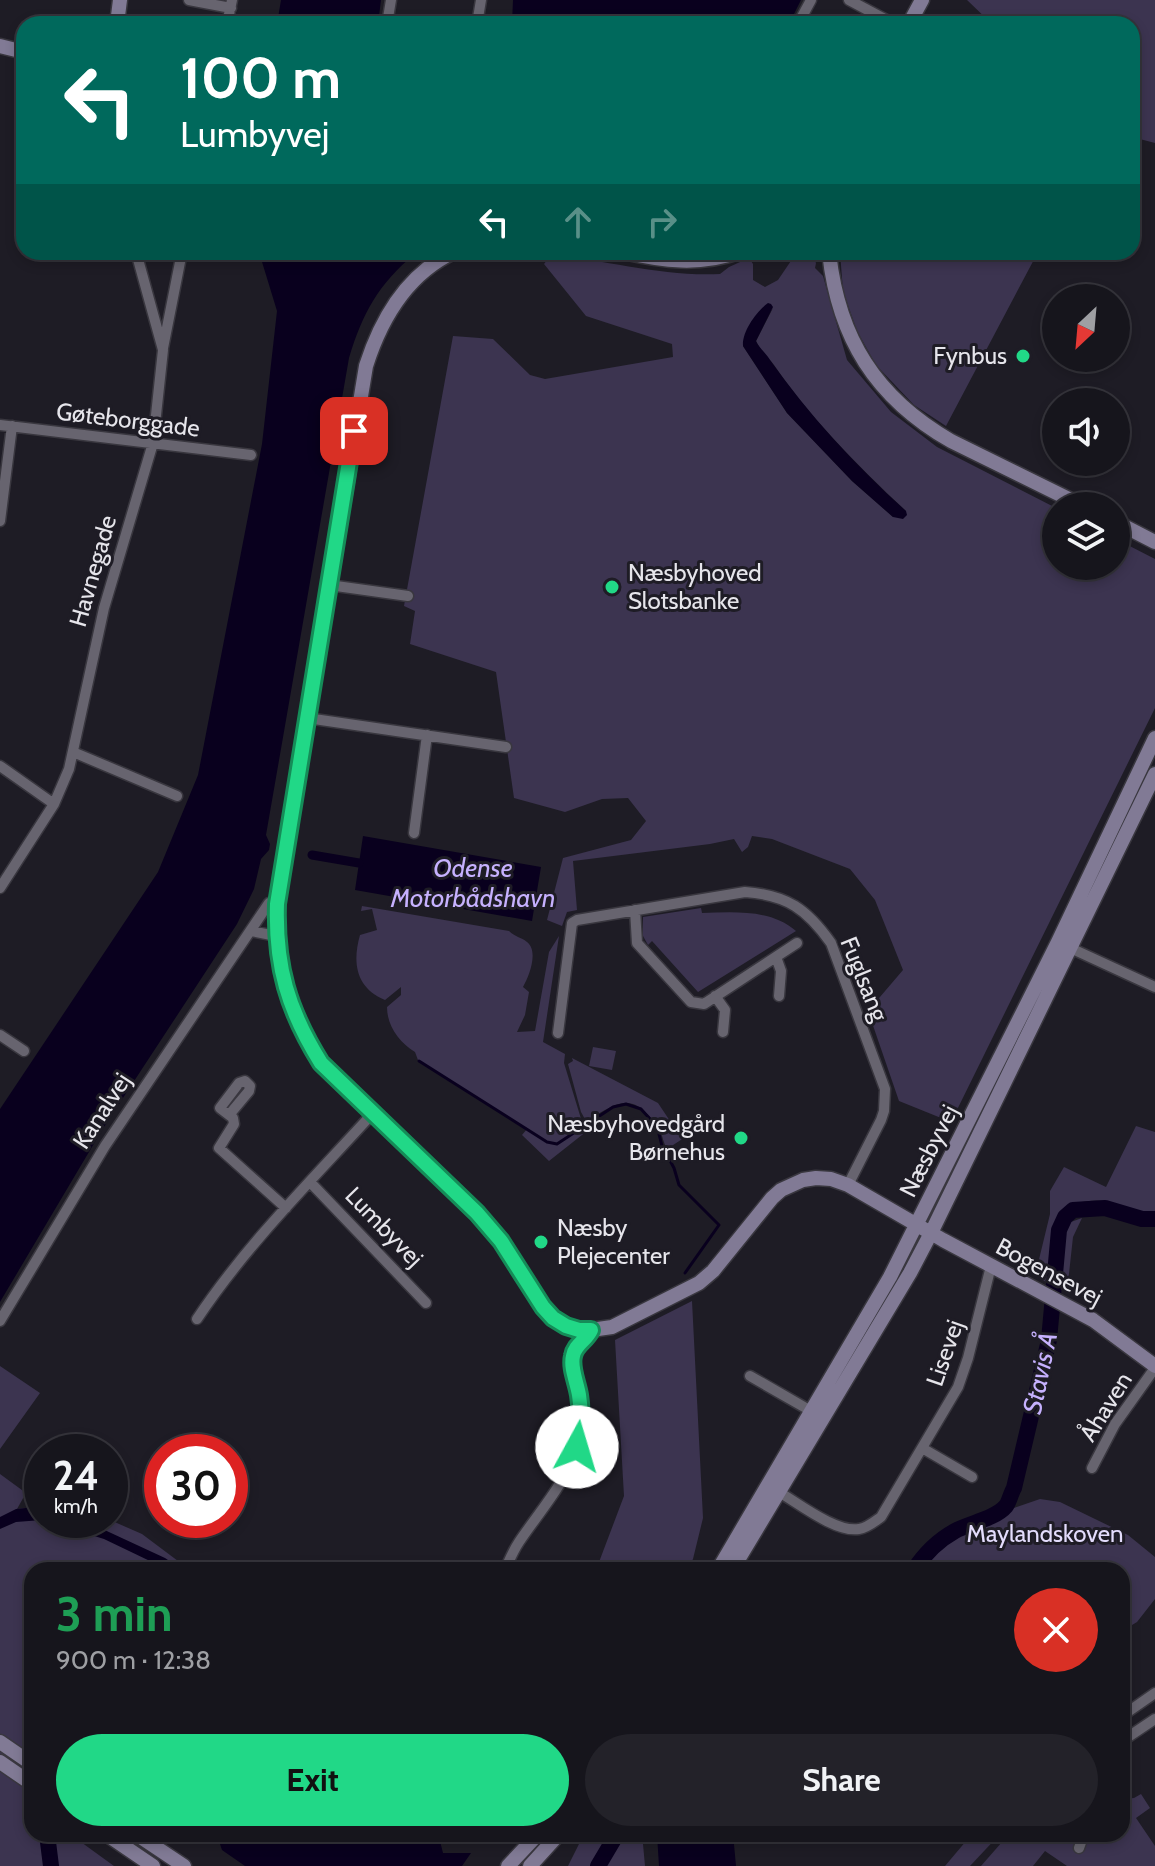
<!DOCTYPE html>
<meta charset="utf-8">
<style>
body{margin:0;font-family:Cabin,sans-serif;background:#232229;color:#f1f3f6;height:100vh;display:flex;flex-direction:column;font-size:30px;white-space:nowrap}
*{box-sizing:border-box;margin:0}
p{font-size:26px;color:#9e9fa3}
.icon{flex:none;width:44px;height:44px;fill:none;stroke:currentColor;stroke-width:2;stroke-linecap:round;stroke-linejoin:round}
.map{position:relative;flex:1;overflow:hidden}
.details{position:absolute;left:24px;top:1562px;width:1106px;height:280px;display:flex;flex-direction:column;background:#16151c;border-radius:24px;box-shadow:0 4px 12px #0003,0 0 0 2px #35343b}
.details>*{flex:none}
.top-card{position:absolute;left:16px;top:16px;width:1124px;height:244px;border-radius:24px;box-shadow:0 4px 12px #0003,0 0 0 2px #35343b;background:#00695c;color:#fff;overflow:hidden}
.needle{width:52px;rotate:206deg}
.buttons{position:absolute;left:1042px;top:284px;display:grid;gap:16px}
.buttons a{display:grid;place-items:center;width:88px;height:88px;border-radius:50%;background:#16151c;box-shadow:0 4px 12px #0003,0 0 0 2px #35343b;font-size:40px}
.speed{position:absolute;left:24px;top:1434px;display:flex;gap:16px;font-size:40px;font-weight:700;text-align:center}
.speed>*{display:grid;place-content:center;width:104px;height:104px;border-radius:50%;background:#16151c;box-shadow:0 4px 12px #0003,0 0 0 2px #35343b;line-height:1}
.speed small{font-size:20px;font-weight:400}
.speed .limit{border:12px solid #d22;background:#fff;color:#111}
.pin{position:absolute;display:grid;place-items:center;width:68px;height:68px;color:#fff;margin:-34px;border-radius:16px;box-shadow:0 4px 12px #0006}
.me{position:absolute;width:88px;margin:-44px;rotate:6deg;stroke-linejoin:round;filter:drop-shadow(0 0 6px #0008)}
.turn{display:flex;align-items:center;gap:28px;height:168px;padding:0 32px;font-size:36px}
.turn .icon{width:104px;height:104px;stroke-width:2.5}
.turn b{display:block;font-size:56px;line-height:68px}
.lanes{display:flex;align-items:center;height:76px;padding:0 32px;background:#0003;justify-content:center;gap:40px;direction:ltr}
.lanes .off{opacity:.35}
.round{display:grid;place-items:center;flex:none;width:84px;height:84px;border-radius:42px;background:#232229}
.head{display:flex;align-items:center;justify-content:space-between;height:136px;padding:0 32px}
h1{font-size:48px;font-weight:700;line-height:60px;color:#1e9e55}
.action{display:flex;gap:16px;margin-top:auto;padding:16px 32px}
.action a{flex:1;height:92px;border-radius:48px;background:#21d887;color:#111;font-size:32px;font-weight:700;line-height:92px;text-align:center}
.action a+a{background:#232229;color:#f1f3f6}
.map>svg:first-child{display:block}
.green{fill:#3c3450;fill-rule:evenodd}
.water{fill:#09001e}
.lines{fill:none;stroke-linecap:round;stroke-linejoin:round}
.stream{stroke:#09001e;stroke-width:3}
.canal{stroke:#09001e;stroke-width:9}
.river{stroke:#09001e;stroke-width:16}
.street-casing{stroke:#39373f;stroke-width:13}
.secondary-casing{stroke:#39373f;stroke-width:17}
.street{stroke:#67646f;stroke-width:10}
.secondary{stroke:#817a95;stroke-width:14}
.route-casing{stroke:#158c58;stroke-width:20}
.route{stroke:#21d887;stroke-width:14}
.poi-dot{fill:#21d887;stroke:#1e1c25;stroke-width:3}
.labels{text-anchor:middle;stroke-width:6;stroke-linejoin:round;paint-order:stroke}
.poi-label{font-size:24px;fill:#e6e5eb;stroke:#1e1c25;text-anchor:end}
.street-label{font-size:24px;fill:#e6e5eb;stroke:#1e1c25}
.park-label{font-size:24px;fill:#e3dcfc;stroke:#1e1c25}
.water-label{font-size:26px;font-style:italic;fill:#c6b1fe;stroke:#1e1c25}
</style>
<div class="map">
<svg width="1155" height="1866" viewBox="0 0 1155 1866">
<rect width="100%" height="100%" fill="#1e1c25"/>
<path class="green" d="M967 0H1155V143L1132 137V24H992Z
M797 252H811L816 263 815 268 823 276 847 360 891 412 937 447 1056 508V566H1116V539L1155 559V708L951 1122 899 1101 868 1011 903 970 875 900 850 869 772 839 752 836 748 847 742 852 734 839 710 844 573 861 577 910 567 912 562 926 547 920 563 858 631 840 646 821 628 798 602 799 565 812 514 798 496 672 410 644 415 611 404 606 453 336 493 339 530 375 545 379 673 357 672 344 586 316 544 264 551 255C607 260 664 277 720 274L729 267 749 258 753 264V280L765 287 778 280ZM773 308 756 341C760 350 768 357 774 365 811 419 858 466 906 511L893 517 852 481 787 413 743 346Z
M840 252H1038L946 426 914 405 876 365 857 331 843 291Z
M362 906 509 931C515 937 521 937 527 942 539 951 529 977 523 987L529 992 525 1015 517 1032 535 1031 549 952 559 936 543 1042 565 1054 564 1063 582 1122 581 1127 587 1131 549 1161 522 1135 527 1129 418 1060 415 1052C399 1042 387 1026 387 1007L401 995V987L385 1000C356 988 352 963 360 935L377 930 372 909 361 911Z
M701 908 702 913C734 912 771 909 796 931L698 992 652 941 648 945 643 936V917Z
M593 1047 616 1051 612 1070 589 1066Z
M572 1058 658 1103 676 1130 693 1132 667 1149C663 1142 663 1137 660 1131 657 1124 650 1116 644 1111 625 1092 605 1111 586 1121L581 1112 568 1064 573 1061Z
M1136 1126 1155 1132V1215C1139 1218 1127 1207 1112 1203 1099 1198 1073 1201 1063 1211 1059 1215 1059 1218 1057 1223L1050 1284 1035 1276 1050 1214V1191L1064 1167 1106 1187Z
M1082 1218 1073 1237 1067 1292 1059 1288 1062 1235 1068 1223Z
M692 1301 703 1518 693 1559 687 1570H596L624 1496 615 1340Z
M0 1366 40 1393 0 1449Z
M0 1474 26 1493 17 1509 42 1506V1520H110L142 1534 190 1570H32V1834H75L74 1837 114 1866H0Z
M1040 1499 1060 1502 1128 1535 1155 1557V1599L1137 1622 1122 1631V1570H914C941 1529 967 1530 1006 1506L1014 1508Z
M1141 1794 1150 1808 1136 1818 1155 1846V1866H1067L1045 1851 1033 1866H981L1009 1834H1038L1049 1842 1055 1834H1122V1799L1134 1798Z
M584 1834H649L643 1844 645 1866H568Z
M972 1834H1000L970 1866H945Z"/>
<path class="water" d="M281 0H381L378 24H277Z
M513 0H801L789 24H512Z
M259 252H417C379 283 363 312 349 358L266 835 270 844 269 850 261 859 254 889 237 924 102 1130 0 1302V1109L158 872 198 775 262 444 277 311Z
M768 303 771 304 773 307 756 341C759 348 766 353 770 360 809 415 856 466 906 511L907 515 903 519 893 517 852 481 787 413 743 346C742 331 757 311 768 303Z
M363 836 541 867 532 921 355 890Z
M35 1507 42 1509V1520L16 1522 0 1529V1517L16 1509Z
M43 1520H83L165 1558 183 1570H165L152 1562 104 1539Z
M657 1834H733L736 1866H659Z
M435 1837 440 1841 443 1853H471L462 1866H245L222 1850 220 1844 229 1842Z"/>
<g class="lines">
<path class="stream" d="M419 1061 547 1142 557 1144 613 1107 626 1104 641 1109 650 1119 658 1130 662 1146 674 1168 679 1185 719 1225 685 1273"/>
<path class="canal" d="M312 855 359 863"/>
<path class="river" d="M914 1570C925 1553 937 1541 955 1531 969 1523 995 1519 1006 1506 1009 1502 1011 1493 1014 1488L1049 1340 1059 1230 1065 1217 1073 1210 1105 1208 1142 1219H1155
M47 1834 51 1866
M598 1866 617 1834"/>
<defs>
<path id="street" d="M189 0 231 8
M849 0 894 24
M227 24 232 0
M387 24 391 0
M477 24 481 0
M798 24 811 0
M163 348 182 252
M0 425 251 455
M0 521 12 426
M329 585 408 596
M307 718 506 747
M73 752 177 796
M0 766 54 804
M414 833 427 735
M0 888 54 804 69 769 104 608 153 443 163 350 136 252
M635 910 637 943 691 1002 704 1004 797 943
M251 931 276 936
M1066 946 1155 987
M776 957 781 971 779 996
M715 996 725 1010 723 1032
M558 1033 572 923 577 920 745 892C787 895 807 909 831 943L885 1089 884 1111 881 1120 848 1185
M0 1035 24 1051
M229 1115 249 1091 250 1086 245 1081 239 1083 220 1108 233 1118 234 1124 219 1148 286 1208
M310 1182 426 1303
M197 1319C247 1244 312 1180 373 1113
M0 1321 105 1146 269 903 277 904
M750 1376 811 1411
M922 1448 972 1477
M1092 1468 1115 1424 1155 1368
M779 1492C798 1503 836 1533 859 1529 867 1528 874 1522 881 1517L958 1387 968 1358 991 1266
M505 1570C509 1561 513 1551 519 1542 539 1512 567 1482 577 1446 581 1430 582 1413 579 1397 577 1383 569 1368 573 1354 576 1343 587 1340 591 1330
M1122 1716 1155 1693
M1122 1741 1155 1719
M1079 1848 1084 1834"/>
<path id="secondary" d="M117 24 120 0
M909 24 922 0
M0 46 24 52
M454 252C407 274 381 319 366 366L277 904C275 966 288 1011 321 1063L477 1213 501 1241 543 1307 553 1318 566 1326 579 1330H591L612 1327 699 1283 713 1271 772 1198 781 1190 803 1180 816 1178 831 1179 848 1185 943 1240 1093 1320 1155 1366
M623 252C663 261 699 266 739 252
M829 252C838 338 876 398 951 441L1083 506
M1116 522 1155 542
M718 1570 890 1277 1058 942 1155 738
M732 1570 910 1273 931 1233 1155 774
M0 1742 32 1764
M0 1762 32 1784
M106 1834 153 1866
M136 1834 184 1866
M508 1866 538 1834
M530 1866 559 1834"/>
</defs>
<use href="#street" class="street-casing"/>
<use href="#secondary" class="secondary-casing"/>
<use href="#street" class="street"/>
<use href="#secondary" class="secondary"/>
</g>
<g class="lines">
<defs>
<path id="route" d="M354 431 277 904C275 966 288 1010 321 1063L477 1213 501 1241 543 1307 553 1318 566 1326 579 1330H591C586 1341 575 1344 573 1356 570 1368 577 1382 579 1395 582 1413 580 1429 577 1447"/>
</defs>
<use href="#route" class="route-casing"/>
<use href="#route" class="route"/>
</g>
<g class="poi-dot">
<circle cx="1023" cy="356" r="8"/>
<circle cx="612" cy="587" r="8"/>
<circle cx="741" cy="1138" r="8"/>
<circle cx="541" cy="1242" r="8"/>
</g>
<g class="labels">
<g class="poi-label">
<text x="1007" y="364">Fynbus</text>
<text x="628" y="581" text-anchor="start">Næsbyhoved<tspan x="628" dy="28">Slotsbanke</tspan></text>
<text x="725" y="1132">Næsbyhovedgård<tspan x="725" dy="28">Børnehus</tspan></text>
<text x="557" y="1236" text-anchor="start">Næsby<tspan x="557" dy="28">Plejecenter</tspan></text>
</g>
<g class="street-label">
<text transform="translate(128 420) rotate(7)" y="8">Gøteborggade</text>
<text transform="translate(93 571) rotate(-74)" y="8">Havnegade</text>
<text transform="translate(864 979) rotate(68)" y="8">Fuglsang</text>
<text transform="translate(102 1111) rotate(-57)" y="8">Kanalvej</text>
<text transform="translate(929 1151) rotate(-63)" y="8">Næsbyvej</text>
<text transform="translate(384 1227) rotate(46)" y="8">Lumbyvej</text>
<text transform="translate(1049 1272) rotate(28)" y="8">Bogensevej</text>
<text transform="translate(945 1353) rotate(-71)" y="8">Lisevej</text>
<text transform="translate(1106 1407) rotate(-58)" y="8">Åhaven</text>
</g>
<g class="park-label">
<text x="1045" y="1542">Maylandskoven</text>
</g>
<g class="water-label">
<text x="473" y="877">Odense<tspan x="473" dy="30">Motorbådshavn</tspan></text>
<text transform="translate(1040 1373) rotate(-78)" y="9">Stavis Å</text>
</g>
</g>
</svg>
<div class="buttons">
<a><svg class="needle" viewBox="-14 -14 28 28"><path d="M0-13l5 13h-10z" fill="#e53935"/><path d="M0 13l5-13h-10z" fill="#9e9fa3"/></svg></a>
<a><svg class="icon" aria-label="sound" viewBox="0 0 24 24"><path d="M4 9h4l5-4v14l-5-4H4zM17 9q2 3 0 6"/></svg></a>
<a><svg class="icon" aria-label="layers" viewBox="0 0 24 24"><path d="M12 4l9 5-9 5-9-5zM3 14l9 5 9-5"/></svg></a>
</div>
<div class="speed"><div>24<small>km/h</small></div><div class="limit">30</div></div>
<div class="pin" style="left:354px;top:431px;background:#d93025"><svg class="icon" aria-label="arrive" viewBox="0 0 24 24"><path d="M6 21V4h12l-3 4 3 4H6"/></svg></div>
<svg class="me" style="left:577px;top:1447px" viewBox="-20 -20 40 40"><circle r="19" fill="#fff"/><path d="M0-13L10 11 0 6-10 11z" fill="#21d887"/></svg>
<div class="top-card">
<div class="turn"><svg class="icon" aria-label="left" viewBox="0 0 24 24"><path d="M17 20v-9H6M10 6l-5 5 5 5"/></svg><div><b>100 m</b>Lumbyvej</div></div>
<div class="lanes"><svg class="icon" aria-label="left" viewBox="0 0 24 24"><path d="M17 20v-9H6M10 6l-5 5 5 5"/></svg><svg class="icon off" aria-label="ahead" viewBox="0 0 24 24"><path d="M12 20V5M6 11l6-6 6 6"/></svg><svg class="icon off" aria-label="right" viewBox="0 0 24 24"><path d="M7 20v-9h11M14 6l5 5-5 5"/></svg></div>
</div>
<section class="details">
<div class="head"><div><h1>3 min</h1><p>900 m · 12:38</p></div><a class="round" style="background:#d93025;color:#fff"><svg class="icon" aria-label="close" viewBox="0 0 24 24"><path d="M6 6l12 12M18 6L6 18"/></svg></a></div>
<div class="action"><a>Exit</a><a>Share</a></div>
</section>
</div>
